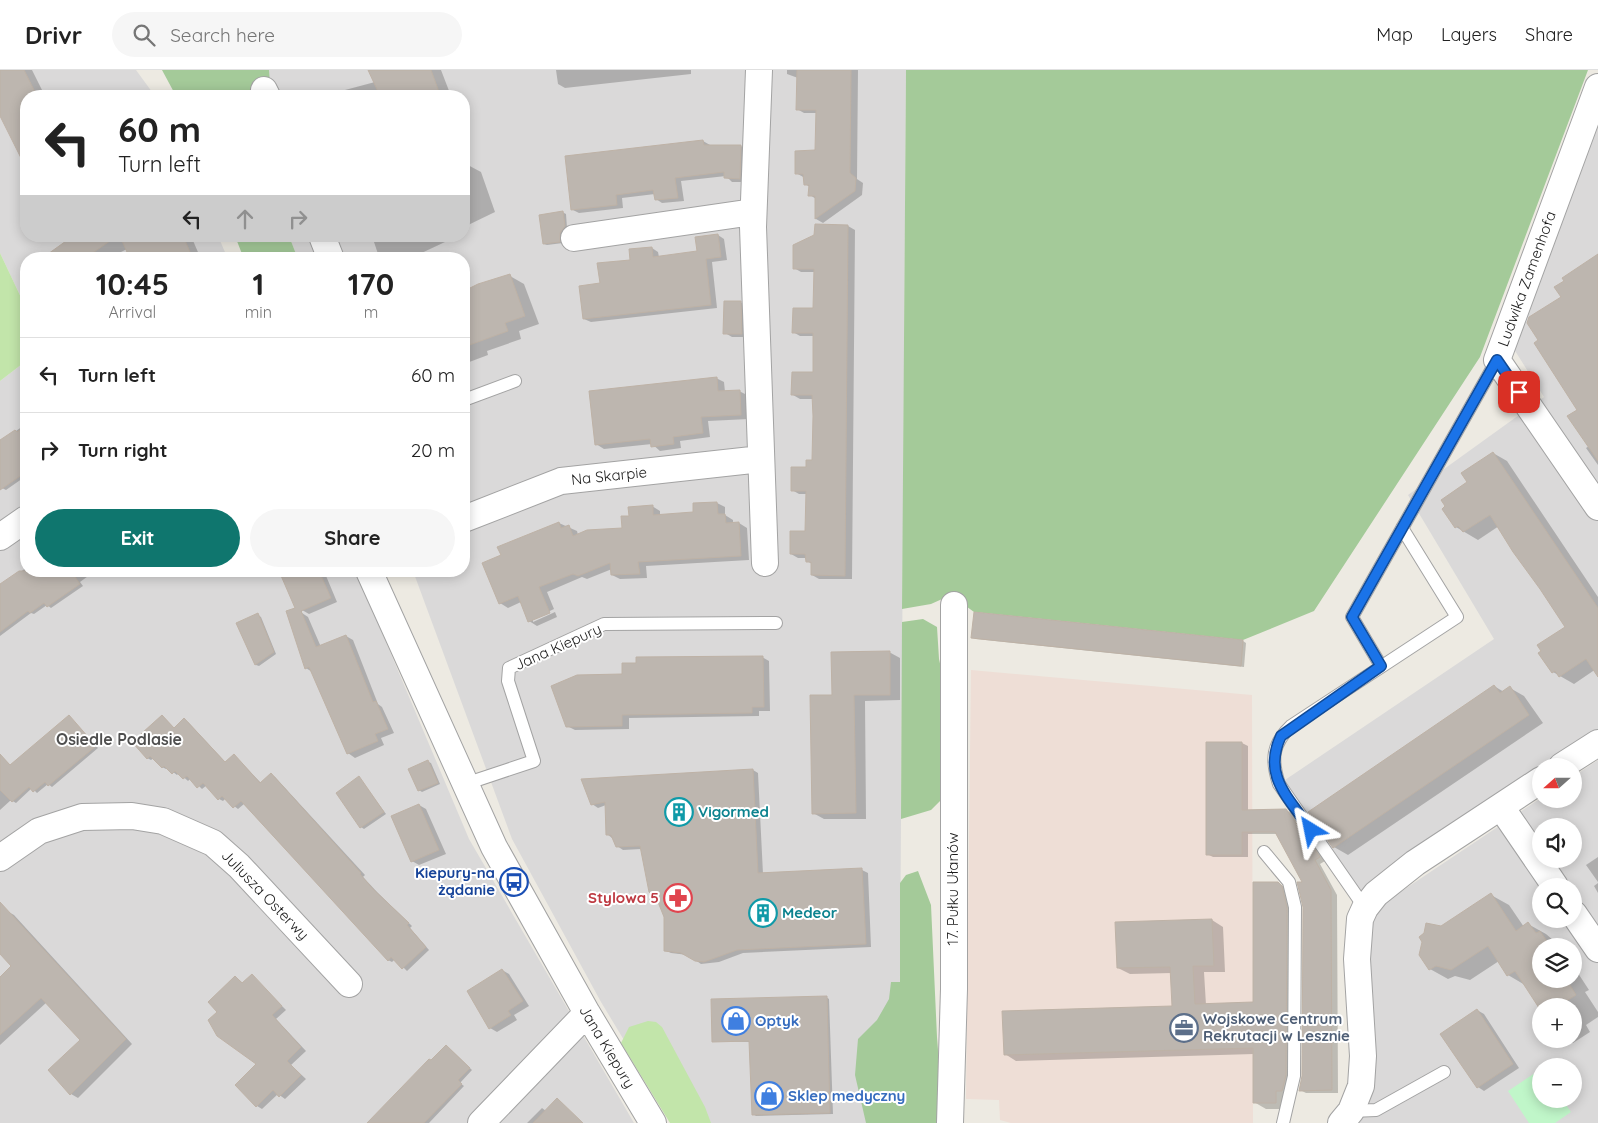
<!DOCTYPE html>
<meta charset="utf-8">
<style>
body{margin:0;font-family:Quicksand,sans-serif;background:#f6f6f6;color:#222;height:100vh;display:flex;flex-direction:column;font-size:19px;white-space:nowrap}
*{box-sizing:border-box;margin:0}
p{font-size:16px;color:#767676}
.icon{flex:none;width:28px;height:28px;fill:none;stroke:currentColor;stroke-width:2;stroke-linecap:round;stroke-linejoin:round}
.map{position:relative;flex:1;overflow:hidden}
.drawer{position:absolute;left:20px;top:182px;width:450px;height:325px;display:flex;flex-direction:column;background:#fff;border-radius:20px;box-shadow:0 2px 12px #0003}
.drawer>*{flex:none}
.guide{position:absolute;left:20px;top:20px;width:450px;height:152px;border-radius:20px;box-shadow:0 2px 12px #0003;background:#fff;color:#222;overflow:hidden}
.needle{width:32px;rotate:249deg}
.controls{position:absolute;left:1532px;top:688px;display:grid;gap:10px}
.controls a{display:grid;place-items:center;width:50px;height:50px;border-radius:50%;background:#fff;box-shadow:0 2px 12px #0003;font-size:25px}
.pin{position:absolute;display:grid;place-items:center;width:42px;height:42px;color:#fff;margin:-21px;border-radius:10px;box-shadow:0 2px 8px #0006}
.me{position:absolute;width:55px;margin:-28px;rotate:325deg;stroke-linejoin:round;filter:drop-shadow(0 0 4px #0008)}
.turn{display:flex;align-items:center;gap:18px;height:105px;padding:0 15px;font-size:22px}
.turn .icon{width:65px;height:65px;stroke-width:2.5}
.turn b{display:block;font-size:35px;line-height:42px}
.lanes{display:flex;align-items:center;height:48px;padding:0 15px;background:#0003;justify-content:center;gap:25px;direction:ltr}
.lanes .off{opacity:.35}
.eta{display:flex;justify-content:space-evenly;align-items:center;height:85px;text-align:center}
.eta b{font-size:30px;font-weight:700;line-height:35px}
.cta{display:flex;gap:10px;margin-top:auto;padding:10px 15px}
.cta a{flex:1;height:58px;border-radius:30px;background:#0f766e;color:#fff;font-size:20px;font-weight:700;line-height:58px;text-align:center}
.cta a+a{background:#f6f6f6;color:#222}
ul{padding:0;list-style:none}
li{display:flex;align-items:center;gap:15px;height:75px;padding:0 15px;border-top:1px solid #e0e0e0}
li div{flex:1}
li b{display:block;font-size:19px}
li em{font-style:normal}
header{display:flex;align-items:center;gap:30px;box-sizing:border-box;height:70px;padding:0 25px;background:#fff;border-bottom:1px solid #e0e0e0}
header strong{font-size:24px}
nav{display:flex;gap:28px;margin-inline-start:auto;font-size:18px}
.search{width:350px;height:45px;background:#f6f6f6;display:flex;align-items:center;gap:12px;box-sizing:border-box;padding:0 18px;border-radius:28px;color:#767676;font-size:19px}
.map>svg:first-child{display:block}
.residential{fill:#dad9d9;fill-rule:evenodd}
.military{fill:#eeded6}
.grass{fill:#c2e5aa}
.forest{fill:#a4ca99}
.park{fill:#c0f6c9}
.shadow{fill:#0003}
.building{fill:#bdb6af;stroke:#beb2a6}
.lines{fill:none;stroke-linecap:round;stroke-linejoin:round}
.service-casing{stroke:#a3a3a3;stroke-width:14}
.minor-casing{stroke:#a3a3a3;stroke-width:28}
.service{stroke:#fff;stroke-width:12}
.minor{stroke:#fff;stroke-width:26}
.route-casing{stroke:#114b97;stroke-width:12}
.route{stroke:#1a73e8;stroke-width:9}
.labels{text-anchor:middle;stroke-width:4;stroke-linejoin:round;paint-order:stroke}
.street-label{font-size:15px;fill:#1c1c1c;stroke:#fff}
.culture-label{font-size:15px;font-weight:bold;fill:#0d838f;stroke:#fff;text-anchor:start}
.transit-label{font-size:15px;font-weight:bold;fill:#164399;stroke:#fff;text-anchor:end}
.health-label{font-size:15px;font-weight:bold;fill:#be3a42;stroke:#fff;text-anchor:end}
.service-label{font-size:15px;font-weight:bold;fill:#4e5e75;stroke:#fff;text-anchor:start}
.shop-label{font-size:15px;font-weight:bold;fill:#366cbe;stroke:#fff;text-anchor:start}
.neighbourhood-label{font-size:16px;font-weight:bold;fill:#4f4f4f;stroke:#fff}
</style>
<header>
<strong>Drivr</strong>
<div class="search"><svg class="icon" aria-label="search" viewBox="0 0 24 24"><circle cx="10" cy="10" r="6"/><path d="M15 15l6 6"/></svg>Search here</div>
<nav><a>Map</a><a>Layers</a><a>Share</a></nav>
</header>
<div class="map">
<svg width="1598" height="1053" viewBox="0 0 1598 1053">
<rect width="100%" height="100%" fill="#edeae2"/>
<path class="residential" d="M0 0H136L155 26H26V166H218L228 189H26V238L0 183Z
M269 0H906L899 1053H674L601 932 512 769 413 501H464V189H298L289 166H464V26H242L269 14Z
M1598 46V673L1562 696H1541V710L1365 838 1279 714 1494 569 1408 425 1544 327 1512 276Z
M26 291V501H356L469 769 634 1053H0V311Z
M1598 690V1053H1341L1351 1041 1360 849 1541 728 1574 729V706ZM1541 756H1574V789H1541ZM1541 816H1574V849H1541ZM1541 876H1574V909H1541ZM1541 936H1574V969H1541ZM1541 996H1574V1029H1541Z"/>
<path class="military" d="M971 600 1252 625 1253 1053H1011L1000 1050 999 1030 966 1029Z"/>
<path class="grass" d="M0 183 26 238V291L0 311Z
M648 951 656 952 662 957 705 1037 711 1053H670L621 973 629 957Z"/>
<path class="forest" d="M162 0H269L270 14 242 26H176Z
M906 0H1588L1480 287 1314 541 1243 570 974 542 951 525 931 534 902 539Z
M235 166H289L298 189H244Z
M923 549 937 557 939 589 945 616 942 729 931 740 901 749 902 552Z
M918 801 931 835 937 967 943 1044 938 1053H866L855 1005 858 969 877 950 889 929 891 912H900V813L906 805Z"/>
<path class="park" d="M1541 999V1029H1562L1571 1042 1555 1053H1529L1508 1021Z"/>
<path class="shadow" d="M0 0H32L45 26H26V95L0 43Z
M376 0H441L451 26H333L345 20 375 12Z
M556 0H691V4L565 18 558 14Z
M787 0H858L857 109 863 113 862 125 823 153 816 149V129L810 125V117L805 114V108L796 103 817 81V43H804L797 39 798 8 787 4Z
M703 71 710 75 741 76 747 80 746 112H732L726 106 681 111 684 131 662 133 656 129 655 124 622 128 623 138 579 143 573 140Z
M466 94 481 102 495 142 464 157V95Z
M562 142 566 144 567 158 563 173 547 175 544 174Z
M848 156 855 160 852 509H819L812 505V494L807 491V488H798L791 484 806 462 807 424H799L792 420 813 392 814 329H800L793 325 814 303V266H800L793 262 815 240V202H801L794 198Z
M718 165 724 169 727 190 712 192 717 238 591 252 584 249 602 214 631 191 652 178 658 182 659 187 698 182Z
M69 166H191L201 189H131L127 179 107 189H43L70 169Z
M372 166H443L445 172 413 187 387 189 378 184Z
M1598 185V395L1586 378 1589 376 1579 340 1540 271 1562 227Z
M510 206 524 214 539 254 519 261 521 269 487 281 488 285 464 294V222Z
M740 232 747 237 748 267H732L725 263Z
M716 308 724 312 725 322 739 321 747 325 749 349 708 351 710 367 680 371 681 378 660 381 652 374 604 379 596 374Z
M26 354V406L6 420 0 417V372Z
M1493 383 1507 391 1598 527V600L1596 599 1574 614 1553 602 1566 557 1499 456 1478 470 1456 457 1469 413Z
M717 433 725 437V445L733 450V453H739L747 458 749 490 646 496 647 508 620 509 612 505V499L587 509 582 507 547 522 554 539 533 549V552L555 542 557 547 537 556 529 551 521 532 508 538 500 533 503 486 559 453 577 461 578 465 623 459 630 447 652 436 660 441V446L695 443Z
M26 498V501H95L80 512 83 516 51 538 47 535 34 544 31 543 0 566V516Z
M289 501H324L337 532 309 544 302 540V543L308 547 321 577 346 566 353 570 378 634 382 637 394 663 381 668 384 675 355 688 348 683 312 602 306 598Z
M975 543 1243 571 1246 573 1244 597 976 569 973 567Z
M258 545 261 547 276 584 259 596 256 595 238 553Z
M889 582 900 588V630L865 631 866 749H824L813 743 833 626Z
M762 587 769 591 770 641H759V646L629 648V659L575 660 567 656 623 605Z
M1494 616 1504 622 1510 618 1524 626 1543 653 1348 785 1334 777Z
M162 646 175 659 184 650 188 652 226 693 234 685 261 713 271 705 275 707 365 805 363 807 378 823 412 856 410 858 429 880 407 901 395 889 392 892 388 890 244 734 238 739 225 729 223 731 219 729 207 715 202 719 191 708 188 711 179 703 177 705 168 698 166 699 162 697 154 688 151 690 147 688Z
M69 647 98 678 52 717 48 714 37 723 32 718 16 733 11 730 0 740V691L3 688 11 696Z
M1207 673H1242L1248 676V742L1286 740 1293 744 1325 791 1320 794 1337 825 1338 1023H1306L1300 1020 1303 1006 1304 813 1278 764H1248V787H1213L1207 784Z
M428 692 431 693 440 714 422 722 419 720Z
M753 700 758 703 763 804 862 800 868 803 871 877 743 883 719 892 701 894 688 885 671 883 665 880V846L641 779 623 780 617 776 612 768 607 764 606 735 598 738 592 734Z
M359 708 386 744 364 759 361 757Z
M419 735 426 739 446 784 419 795 412 791Z
M1598 787V812L1586 795Z
M1278 813 1290 820 1298 845 1287 1039H1266L1254 1032V984L1016 991 1005 984 1173 937 1172 903 1130 904 1118 898 1212 850 1223 857 1225 902H1204L1206 935 1254 934Z
M1598 813V823L1594 816Z
M1491 825 1509 835 1524 857 1528 854 1546 864 1560 876H1541V909H1574V897L1589 920 1585 922 1598 942V947L1586 955 1590 962 1573 973 1565 969H1574V936H1541V941L1525 915 1508 905 1499 891 1470 910 1455 906 1448 909 1430 899 1441 857Z
M7 841 14 845 132 974 78 1028 71 1024 82 971 47 932 0 975V909L13 896 0 882V847Z
M502 900 509 904 529 936 514 945 517 950 497 962 490 958Z
M252 906 286 940 276 949 306 981 291 995 306 1009 285 1029 278 1024 262 1039 257 1036 258 994 219 942 236 907 244 914Z
M826 927 829 929 833 1044 756 1046 753 1044 750 972 714 971Z
M1477 940 1484 944 1519 998 1484 1021 1478 1017Z
M449 978 472 1000 460 1013 464 1016 429 1053H368L432 991Z
M542 1038 546 1041 583 1053H527Z"/>
<path class="building" d="M0 0H24L37 26H26V98L0 46Z
M368 0H431L439 22 427 26H380Z
M797 0H851L850 103 856 108 855 121 815 149V126H808L809 115H804L803 104H795V81L815 80 816 40H796Z
M703 70 704 75H741L740 109 724 108V102L675 108 678 128 655 130 653 120 616 125 617 135 571 140 565 86Z
M563 141 565 156 560 163V172L543 174 539 145Z
M815 154 848 155 845 506 811 505V492H806L805 484H790V461H805L806 421H791V397H806V390H812L813 346 812 325H791L792 302H813V263H792L793 238H813L814 199H793V175L814 165Z
M718 164 721 187 706 189 711 235 583 249 579 216 600 213 597 193 630 190 629 179 652 177 653 187 697 181 695 167Z
M73 166H117L84 189H41Z
M120 166H183L193 189H130Z
M1598 184V391L1567 346 1577 340 1534 273 1538 270 1527 253 1529 247 1561 227 1554 217 1564 211 1562 208Z
M510 204 525 246 505 253 508 261 464 277V221L478 214Z
M724 231H741L742 264H723Z
M717 307 718 321 740 320 741 345 701 347 703 363 673 367 674 374 651 377 650 369 595 375 589 321Z
M26 356V402L0 420V370L15 360 17 362Z
M1493 382 1598 538V607L1586 589 1559 607 1555 601 1552 603 1538 583 1541 581 1537 575 1565 557 1540 519 1513 482 1490 445 1463 462 1458 456 1455 458 1442 439 1445 436 1441 430 1467 412 1461 403Z
M717 432 718 444H725L726 453 739 452 741 486 638 492 640 504 611 505 610 493 578 506 573 504 539 517 550 543 528 552 518 526 499 534 482 493 501 485 497 477 559 452 561 458 569 455 573 466 587 460 622 458 621 446H629L628 437 653 435V445L693 442V433Z
M19 501H71L80 514 47 537 44 533 30 543 28 541 0 562V514Z
M279 501H319L331 528 301 541 316 577 346 565 373 632 376 631 388 659 375 664 378 671 347 684 309 597 305 599 286 541 295 538Z
M974 542 1243 570 1241 596 971 568Z
M258 543 274 582 255 595 236 553Z
M890 581V625H854L856 743 812 744 810 625H832L831 582Z
M763 586 764 637H752V643L622 645V656L566 657 551 616 577 605 622 604V593H636V587Z
M1494 615 1500 623 1510 616 1529 645 1333 778 1308 742Z
M69 645 96 676 48 716 45 712 33 722 29 717 12 732 0 720V684L10 695Z
M162 645 174 658 184 648 225 692 234 684 260 713 271 703 361 803 360 804 373 819 409 853 407 855 426 877 402 899 391 887 388 891 241 731 233 738 222 726 218 730 203 713 197 718 187 706 183 709 175 701 172 704 164 696 162 698 150 686 147 689 132 672Z
M1206 672H1242V740L1286 739 1320 787 1315 790 1331 820 1332 1020 1299 1021 1302 1006 1303 837 1297 812H1302L1275 762H1242V785H1206Z
M428 690 438 713 418 721 408 699Z
M753 699 758 803 862 798 866 874 737 880 704 892 695 891 681 883 664 881V847L658 832 649 822 640 776 616 777 611 765H606L605 732 591 735 581 709Z
M359 706 384 742 360 758 336 723Z
M419 734 439 780 411 792 391 746Z
M1253 812H1278L1282 816 1287 838 1286 1005 1282 1021H1276V1033H1253V978L1004 985 1002 941 1172 936 1170 897 1117 898 1115 852 1212 849 1214 896H1193L1195 934 1253 932Z
M1491 823 1516 861 1528 852 1536 863 1540 861 1550 876H1541V909H1571L1568 912 1576 925 1558 936H1541V941L1515 901 1507 906 1488 876 1451 900 1436 896 1429 900 1419 885 1422 872 1419 867 1424 863 1426 853 1441 856Z
M0 832 126 969 70 1025 48 1000 80 970 41 928 0 965V907L11 896 0 884Z
M502 899 523 931 508 941 511 945 489 959 467 921Z
M252 904 282 936 272 945 301 977 287 991 301 1005 279 1027 273 1020 256 1037 235 1015 256 994 217 966 208 950 217 942 208 932 235 906 242 913Z
M827 926 830 1043 752 1045 749 971 712 972 711 929Z
M1477 939 1513 994 1477 1018 1440 964Z
M446 975 470 998 458 1010 462 1014 424 1053H367L429 989 431 990Z
M557 1028 583 1053H533Z"/>
<g class="lines">
<defs>
<path id="service" d="M464 330 515 311
M1381 596 1352 547 1497 290
M465 714 534 691 508 611 509 598 604 554 776 553
M1264 782 1289 812 1295 837 1294 1006 1283 1053
M1365 838 1279 714C1271 690 1272 674 1291 656L1457 547 1402 458
M1351 1041 1376 1040 1444 1002"/>
<path id="minor" d="M759 0 753 157 765 493
M1598 17 1497 290 1598 437
M264 20 267 26
M322 166 331 189
M574 168 753 142
M464 449 561 411 761 389
M0 467 26 449
M369 501 494 777 587 943 653 1053
M1562 696 1598 673
M1501 737 1555 816
M0 788 39 761 82 747 132 746 163 751 213 773 239 796 349 914
M1574 844 1598 879
M481 1053 587 943
M950 1053 954 919V535
M1341 1053 1351 1041 1361 1016 1363 986 1357 889 1360 849 1365 838 1376 824 1415 793 1541 710"/>
</defs>
<use href="#service" class="service-casing"/>
<use href="#minor" class="minor-casing"/>
<use href="#service" class="service"/>
<use href="#minor" class="minor"/>
</g>
<g class="lines">
<defs>
<path id="route" d="M1311 760C1289 728 1262 706 1281 666L1381 596 1352 547 1497 290 1519 322"/>
</defs>
<use href="#route" class="route-casing"/>
<use href="#route" class="route"/>
</g>
<defs>
<symbol id="building-ring" viewBox="-11 -11 22 22"><circle r="9.5" fill="#fff" stroke="#0f9aa8" stroke-width="1.5"/><path d="M-4-6H4V6H1V3H-1V6H-4ZM-2.5-4.3h1.7v1.8h-1.7ZM.8-4.3h1.7v1.8H.8ZM-2.5-1h1.7V.8h-1.7ZM.8-1h1.7V.8H.8Z" fill="#0f9aa8"/></symbol>
<symbol id="bus-ring" viewBox="-11 -11 22 22"><circle r="9.5" fill="#fff" stroke="#1a4fb4" stroke-width="1.5"/><path d="M-5-6H5V4H4V6H2V4H-2V6H-4V4H-5ZM-3.5-4V0h7V-4ZM-3.5 1.2v1.5H-2V1.2ZM2 1.2v1.5H3.5V1.2Z" fill="#1a4fb4"/></symbol>
<symbol id="pharmacy-ring" viewBox="-11 -11 22 22"><circle r="9.5" fill="#fff" stroke="#e0444e" stroke-width="1.5"/><path d="M-2-6h4v4h4v4h-4v4h-4v-4h-4v-4h4Z" fill="#e0444e"/></symbol>
<symbol id="shop-ring" viewBox="-11 -11 22 22"><circle r="9.5" fill="#fff" stroke="#3f7fe0" stroke-width="1.5"/><path d="M-5-2.5h2.3a2.7 3.5 0 0 1 5.4 0H5L5.5 6h-11ZM-1.5-2.5h3a1.5 2.3 0 0 0-3 0Z" fill="#3f7fe0"/></symbol>
<symbol id="office-ring" viewBox="-11 -11 22 22"><circle r="9.5" fill="#fff" stroke="#5c6f8a" stroke-width="1.5"/><path d="M-6-3h4V-5.5h4V-3h4V5H-6ZM-1-4.5V-3h2v-1.5ZM-6 0V1H6V0Z" fill="#5c6f8a"/></symbol>
</defs>
<g fill-rule="evenodd">
<use href="#building-ring" x="663" y="726" width="32" height="32"/>
<use href="#bus-ring" x="498" y="796" width="32" height="32"/>
<use href="#pharmacy-ring" x="662" y="812" width="32" height="32"/>
<use href="#building-ring" x="747" y="827" width="32" height="32"/>
<use href="#shop-ring" x="720" y="935" width="32" height="32"/>
<use href="#office-ring" x="1168" y="942" width="32" height="32"/>
<use href="#shop-ring" x="753" y="1010" width="32" height="32"/>
</g>
<g class="labels">
<g class="street-label">
<text transform="translate(1527 209) rotate(-70)" y="5">Ludwika Zamenhofa</text>
<text transform="translate(609 406) rotate(-6)" y="5">Na Skarpie</text>
<text transform="translate(558 577) rotate(-24)" y="5">Jana Kiepury</text>
<text transform="translate(953 819) rotate(-90)" y="5">17. Pułku Ułanów</text>
<text transform="translate(265 825) rotate(46)" y="5">Juliusza Osterwy</text>
<text transform="translate(607 977) rotate(59)" y="5">Jana Kiepury</text>
</g>
<g class="culture-label">
<text x="698" y="747">Vigormed</text>
<text x="782" y="848">Medeor</text>
</g>
<g class="transit-label">
<text x="495" y="808">Kiepury-na<tspan x="495" dy="17">żądanie</tspan></text>
</g>
<g class="health-label">
<text x="659" y="833">Stylowa 5</text>
</g>
<g class="service-label">
<text x="1203" y="954">Wojskowe Centrum<tspan x="1203" dy="17">Rekrutacji w Lesznie</tspan></text>
</g>
<g class="shop-label">
<text x="755" y="956">Optyk</text>
<text x="788" y="1031">Sklep medyczny</text>
</g>
<g class="neighbourhood-label">
<text x="119" y="675">Osiedle Podlasie</text>
</g>
</g>
</svg>
<div class="controls">
<a><svg class="needle" viewBox="-14 -14 28 28"><path d="M0-13l5 13h-10z" fill="#e53935"/><path d="M0 13l5-13h-10z" fill="#767676"/></svg></a>
<a><svg class="icon" aria-label="sound" viewBox="0 0 24 24"><path d="M4 9h4l5-4v14l-5-4H4zM17 9q2 3 0 6"/></svg></a>
<a><svg class="icon" aria-label="search" viewBox="0 0 24 24"><circle cx="10" cy="10" r="6"/><path d="M15 15l6 6"/></svg></a>
<a><svg class="icon" aria-label="layers" viewBox="0 0 24 24"><path d="M12 4l9 5-9 5-9-5zM3 14l9 5 9-5"/></svg></a>
<a>+</a>
<a>−</a>
</div>
<div class="pin" style="left:1519px;top:322px;background:#d93025"><svg class="icon" aria-label="arrive" viewBox="0 0 24 24"><path d="M6 21V4h12l-3 4 3 4H6"/></svg></div>
<svg class="me" style="left:1311px;top:760px" viewBox="-20 -20 40 40"><path d="M0-17L14 15 0 8-14 15z" fill="#1a73e8" stroke="#fff" stroke-width="4"/></svg>
<div class="guide">
<div class="turn"><svg class="icon" aria-label="left" viewBox="0 0 24 24"><path d="M17 20v-9H6M10 6l-5 5 5 5"/></svg><div><b>60 m</b>Turn left</div></div>
<div class="lanes"><svg class="icon" aria-label="left" viewBox="0 0 24 24"><path d="M17 20v-9H6M10 6l-5 5 5 5"/></svg><svg class="icon off" aria-label="ahead" viewBox="0 0 24 24"><path d="M12 20V5M6 11l6-6 6 6"/></svg><svg class="icon off" aria-label="right" viewBox="0 0 24 24"><path d="M7 20v-9h11M14 6l5 5-5 5"/></svg></div>
</div>
<section class="drawer">
<div class="eta">
<div><b>10:45</b><p>Arrival</p></div>
<div><b>1</b><p>min</p></div>
<div><b>170</b><p>m</p></div>
</div>
<ul>
<li><svg class="icon" aria-label="left" viewBox="0 0 24 24"><path d="M17 20v-9H6M10 6l-5 5 5 5"/></svg><div><b>Turn left</b></div><em>60 m</em></li>
<li><svg class="icon" aria-label="right" viewBox="0 0 24 24"><path d="M7 20v-9h11M14 6l5 5-5 5"/></svg><div><b>Turn right</b></div><em>20 m</em></li>
</ul>
<div class="cta"><a>Exit</a><a>Share</a></div>
</section>
</div>
